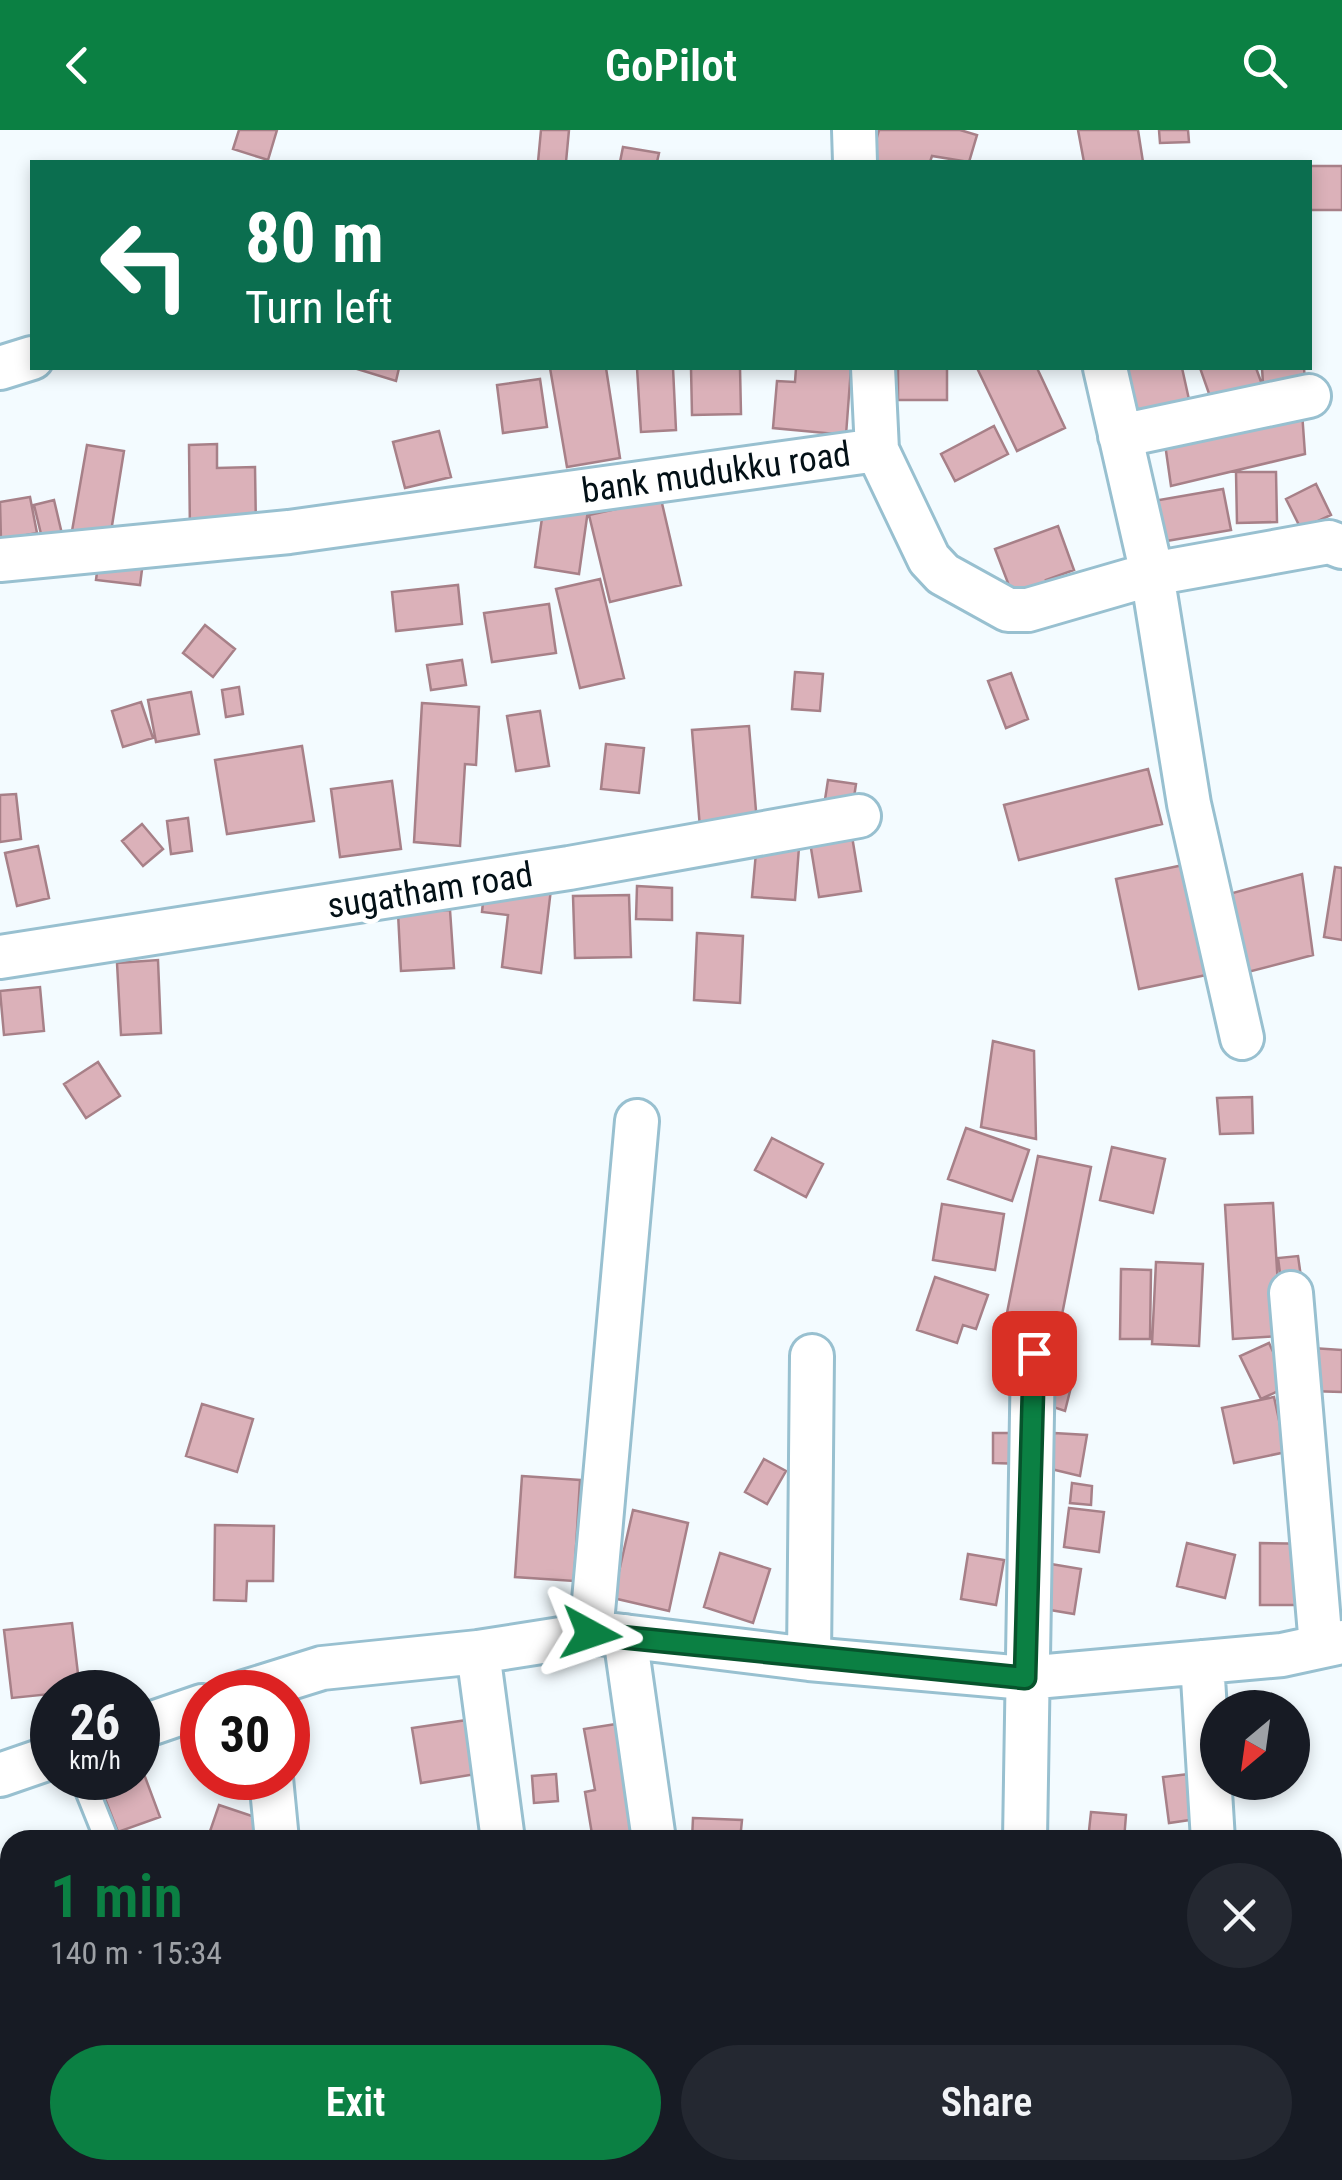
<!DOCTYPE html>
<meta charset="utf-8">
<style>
body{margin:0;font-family:"Roboto Condensed",sans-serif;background:#242831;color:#f1f3f6;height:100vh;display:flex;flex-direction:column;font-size:38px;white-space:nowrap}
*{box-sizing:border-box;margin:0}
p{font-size:32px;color:#9ea1a6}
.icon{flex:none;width:55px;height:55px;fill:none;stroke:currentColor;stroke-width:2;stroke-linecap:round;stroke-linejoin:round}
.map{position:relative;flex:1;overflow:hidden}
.drawer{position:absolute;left:0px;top:1700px;width:1342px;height:350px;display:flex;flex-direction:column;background:#171b24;border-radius:30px 30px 0 0;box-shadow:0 5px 15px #0003}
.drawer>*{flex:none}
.guide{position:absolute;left:30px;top:30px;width:1282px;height:210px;border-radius:0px;box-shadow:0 5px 15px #0003;background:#0b6e4f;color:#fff;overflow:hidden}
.needle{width:65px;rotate:209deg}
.tools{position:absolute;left:1200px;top:1560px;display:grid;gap:20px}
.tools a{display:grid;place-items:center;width:110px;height:110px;border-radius:50%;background:#171b24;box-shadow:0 5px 15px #0003;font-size:50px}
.speed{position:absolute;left:30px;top:1540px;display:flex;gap:20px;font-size:50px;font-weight:700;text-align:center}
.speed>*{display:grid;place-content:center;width:130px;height:130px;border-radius:50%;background:#171b24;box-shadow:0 5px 15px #0003;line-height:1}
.speed small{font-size:25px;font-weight:400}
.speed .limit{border:15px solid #d22;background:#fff;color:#111}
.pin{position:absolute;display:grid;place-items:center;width:85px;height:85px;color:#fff;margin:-42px;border-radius:20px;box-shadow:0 5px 15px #0006}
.me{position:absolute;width:110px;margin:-55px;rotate:95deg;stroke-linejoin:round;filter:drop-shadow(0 0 8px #0008)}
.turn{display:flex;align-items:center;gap:35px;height:210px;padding:0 50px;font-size:45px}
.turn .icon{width:130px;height:130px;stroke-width:2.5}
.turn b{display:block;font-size:70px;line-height:85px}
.round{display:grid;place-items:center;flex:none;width:105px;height:105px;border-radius:52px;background:#242831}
.head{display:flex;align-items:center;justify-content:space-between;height:170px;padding:0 50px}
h1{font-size:60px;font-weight:600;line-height:75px;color:#0b8043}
.cta{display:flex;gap:20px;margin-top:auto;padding:20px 50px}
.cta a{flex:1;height:115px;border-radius:60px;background:#0b8043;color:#fff;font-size:40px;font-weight:600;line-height:115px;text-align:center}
.cta a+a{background:#242831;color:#f1f3f6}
header{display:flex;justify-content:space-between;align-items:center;height:130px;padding:0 50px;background:#0b8043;color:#fff;font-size:45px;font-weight:600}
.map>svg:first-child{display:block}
.building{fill:#dbb1b9;stroke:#a78088;stroke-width:2.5}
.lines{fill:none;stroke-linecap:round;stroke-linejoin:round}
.lane-casing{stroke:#98c0d0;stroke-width:28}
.street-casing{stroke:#98c0d0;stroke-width:48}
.lane{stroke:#fff;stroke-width:22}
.street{stroke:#fff;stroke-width:42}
.route-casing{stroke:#07532c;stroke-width:25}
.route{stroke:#0b8043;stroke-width:18}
.labels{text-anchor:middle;stroke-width:10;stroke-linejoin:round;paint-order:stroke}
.street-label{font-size:35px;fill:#031016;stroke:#fff}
</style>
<header><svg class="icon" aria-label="back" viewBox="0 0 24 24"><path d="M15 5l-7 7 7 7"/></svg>GoPilot<svg class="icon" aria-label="search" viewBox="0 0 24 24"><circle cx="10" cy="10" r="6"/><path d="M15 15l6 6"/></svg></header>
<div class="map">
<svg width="1342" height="2050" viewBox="0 0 1342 2050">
<rect width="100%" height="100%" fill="#f3fbff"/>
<path class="building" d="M239 0H277L268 30 233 19Z
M541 0H569L566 32H538Z
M879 0H960L977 5 969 32 932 26 930 32H870Z
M1078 0H1138L1143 32H1084Z
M1159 0H1188L1189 12 1160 13Z
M623 17 659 23 657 32H620Z
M1310 36H1342V80H1310Z
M354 238H399L396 251Z
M550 238H606L620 328 567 337Z
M637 238H673L676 300 641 302Z
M691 238H740L741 284 692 285Z
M796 238H851L846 305 773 298 777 251 795 252Z
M898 238H947V270H898Z
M977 238H1037L1065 298 1017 321Z
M1120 238H1182L1190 274 1130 286Z
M1200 238H1256L1263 257 1213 275Z
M1262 238H1304L1305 253H1263Z
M540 249 547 297 503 303 497 255Z
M1302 282 1305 324 1171 356 1165 314Z
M994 296 1008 324 955 351 941 324Z
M439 301 451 347 405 358 393 312Z
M217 314V338L255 337 256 399 190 404 189 315Z
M87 315 124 321 110 408 72 401Z
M1236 342H1276L1277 392 1237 393Z
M1316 354 1331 385 1301 399 1286 369Z
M1223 359 1231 400 1149 414 1142 373Z
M30 367 37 403 1 410 0 372Z
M661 369 681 455 610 472 589 385Z
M54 370 62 404 42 408 34 375Z
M544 374 588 380 579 444 535 437Z
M1058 396 1074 440 1046 450 1051 462 1016 474 995 419Z
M100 419 144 424 140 455 96 450Z
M600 449 624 548 580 558 556 459Z
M458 455 462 494 396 501 392 462Z
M549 474 556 523 492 532 484 483Z
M205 495 235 519 213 547 183 523Z
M462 530 466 555 431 560 427 535Z
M795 542 823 544 820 581 792 579Z
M1011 543 1028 589 1006 598 988 551Z
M239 557 243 584 226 587 222 560Z
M191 562 199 604 156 612 148 570Z
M141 572 153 608 123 617 112 581Z
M422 573 479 577 476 635 465 634 460 716 414 712Z
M540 581 549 636 516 641 507 586Z
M749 596 757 693 700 698 692 600Z
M606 614 644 618 639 663 601 659Z
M302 616 314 691 227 704 215 630Z
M1148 639 1162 694 1019 730 1004 675Z
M828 650 856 654 852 681 824 676Z
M392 651 401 719 340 727 331 659Z
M16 664 21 709 0 712V665Z
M188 688 192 721 171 724 167 691Z
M142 694 163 719 143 736 122 711Z
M850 694 861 761 819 767 808 700Z
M758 700 800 704 795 770 752 767Z
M38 716 49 768 17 776 5 723Z
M1188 734 1211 844 1139 859 1116 749Z
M1335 737 1342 738V810L1324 807Z
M486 743 551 759 541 843 502 837 508 785 482 782Z
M1302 744 1313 825 1240 844 1218 767Z
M637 756 672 758V790L636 789Z
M629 765 631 827 575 828 573 766Z
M450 780 454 838 401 841 398 783Z
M697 803 743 806 740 873 694 870Z
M158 830 161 903 121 905 117 833Z
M40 857 44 901 4 905 0 861Z
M993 911 1034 921 1036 1009 981 997Z
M98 932 120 966 86 988 64 954Z
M1252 967 1253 1003 1220 1004 1217 968Z
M966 998 1029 1020 1012 1071 948 1049Z
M772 1008 823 1034 806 1067 755 1040Z
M1112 1017 1165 1029 1153 1083 1100 1070Z
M1038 1026 1091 1037 1058 1205 1005 1193Z
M1273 1073 1281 1206 1233 1209 1225 1075Z
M942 1074 1004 1084 995 1140 933 1130Z
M1298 1126 1302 1154 1282 1158 1278 1128Z
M1156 1132 1203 1134 1199 1216 1152 1214Z
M1121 1139 1151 1140 1150 1209H1120Z
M935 1147 988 1165 976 1199 963 1195 957 1213 917 1200Z
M1269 1213 1289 1256 1261 1269 1240 1226Z
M1312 1218 1342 1220V1262L1310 1261Z
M1050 1242 1073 1249 1065 1281 1041 1273Z
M1274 1267 1286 1322 1234 1333 1222 1278Z
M202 1274 253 1289 237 1342 186 1326Z
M993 1303H1023V1334L993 1333Z
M1054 1303 1087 1305 1080 1346 1051 1339Z
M764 1329 786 1341 767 1374 745 1362Z
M522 1346 580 1350 574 1451 515 1447Z
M1072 1353 1092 1356 1091 1375 1070 1373Z
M1069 1378 1104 1382 1099 1422 1064 1417Z
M633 1380 688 1393 669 1481 613 1468Z
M215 1395 274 1396 273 1451H247L246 1471 214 1470Z
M1187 1413 1235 1425 1225 1468 1177 1456Z
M1260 1413 1323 1414 1322 1475H1260Z
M720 1423 770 1439 753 1493 704 1477Z
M968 1424 1004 1430 996 1475 961 1469Z
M1045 1433 1081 1439 1074 1484 1038 1478Z
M72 1493 80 1561 12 1568 4 1500Z
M467 1590 476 1644 421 1653 412 1598Z
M629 1592 649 1710H593L585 1662 595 1660 584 1599Z
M138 1628 160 1687 118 1702 97 1648H138Z
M1198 1643 1204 1688 1169 1693 1163 1647Z
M556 1644 558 1671 534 1673 532 1646Z
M219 1675 261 1689 254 1710H207Z
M1091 1682 1126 1685 1124 1710H1088Z
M693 1688 742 1690 740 1710H692Z
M1340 1825 1342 1826V1875L1333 1873Z
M215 2040H258L254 2050H239Z
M748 2040H886L884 2050H746Z
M920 2040H963L961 2050 919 2046Z
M1132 2040H1190V2050H1132Z"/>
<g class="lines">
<defs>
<path id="lane" d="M82 1648 107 1710"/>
<path id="street" d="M854 0 855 32
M0 238 32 228
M873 238 877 320
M1105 238 1152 444 1189 674 1242 908
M1120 306 1309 266
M0 430 289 402 877 320 929 429 943 444 1008 480H1028L1152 444 1329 412 1342 417
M0 827 569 738 859 686
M1291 1163 1321 1516
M591 1504 637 991
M625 1506 654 1710
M478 1522 503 1710
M809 1529 812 1226
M1202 1532 1213 1710
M245 1562 322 1538 478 1522 599 1503 809 1529 1025 1548 1282 1525 1342 1512
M138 1598 202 1576
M0 1645 52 1627
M271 1648 277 1710
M1025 1710 1033 1223
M1332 1958 1342 1957
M1113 2040V2050
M1239 2040 1240 2050
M7 2050 39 2040
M276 2050 277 2040
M564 2050 570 2040"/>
</defs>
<use href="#lane" class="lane-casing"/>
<use href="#street" class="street-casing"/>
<use href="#lane" class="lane"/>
<use href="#street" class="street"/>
</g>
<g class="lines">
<defs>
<path id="route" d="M591 1504 1025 1548 1034 1223"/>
</defs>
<use href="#route" class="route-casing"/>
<use href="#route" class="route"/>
</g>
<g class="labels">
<g class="street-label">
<text transform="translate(716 342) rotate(-8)" y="12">bank mudukku road</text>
<text transform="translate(430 760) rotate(-9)" y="12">sugatham road</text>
</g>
</g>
</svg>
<div class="tools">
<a><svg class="needle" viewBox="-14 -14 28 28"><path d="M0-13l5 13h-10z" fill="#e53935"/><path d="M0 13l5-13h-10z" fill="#9ea1a6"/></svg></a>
</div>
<div class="speed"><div>26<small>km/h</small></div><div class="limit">30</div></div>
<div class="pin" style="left:1034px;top:1223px;background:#d93025"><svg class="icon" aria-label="arrive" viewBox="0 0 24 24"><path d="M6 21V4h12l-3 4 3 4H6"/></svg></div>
<svg class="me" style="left:591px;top:1504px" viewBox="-20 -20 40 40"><path d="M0-17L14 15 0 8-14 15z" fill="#0b8043" stroke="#fff" stroke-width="4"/></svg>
<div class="guide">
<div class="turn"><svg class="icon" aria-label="left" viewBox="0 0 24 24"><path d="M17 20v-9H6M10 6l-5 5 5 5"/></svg><div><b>80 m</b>Turn left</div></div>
</div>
<section class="drawer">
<div class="head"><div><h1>1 min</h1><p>140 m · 15:34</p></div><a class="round"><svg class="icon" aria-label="close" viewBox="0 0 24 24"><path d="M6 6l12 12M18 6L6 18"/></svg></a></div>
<div class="cta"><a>Exit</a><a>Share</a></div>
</section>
</div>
